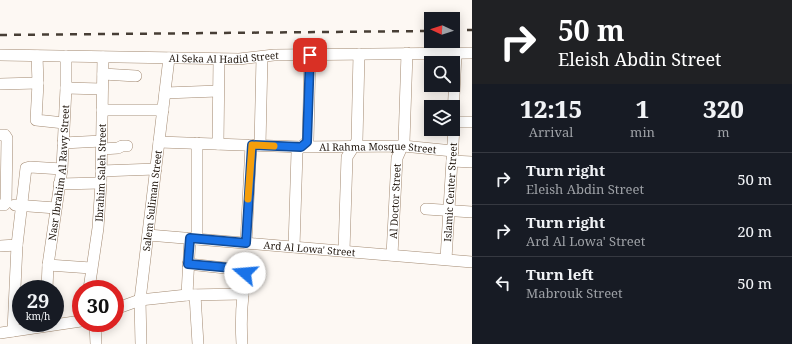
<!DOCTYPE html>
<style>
body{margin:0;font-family:"Noto Serif",serif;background:#20242c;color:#f1f3f6;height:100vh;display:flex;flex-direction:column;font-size:15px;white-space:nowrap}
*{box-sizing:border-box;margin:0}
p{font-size:13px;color:#9ea1a6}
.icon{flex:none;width:22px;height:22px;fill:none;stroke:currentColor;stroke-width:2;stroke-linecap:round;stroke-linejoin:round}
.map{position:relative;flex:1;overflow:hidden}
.drawer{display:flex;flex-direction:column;background:#171b24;width:320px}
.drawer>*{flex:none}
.guide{background:#202124;color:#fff;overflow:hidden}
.needle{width:26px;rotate:273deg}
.controls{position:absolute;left:424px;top:12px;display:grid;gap:8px}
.controls a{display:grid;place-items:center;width:36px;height:36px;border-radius:0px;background:#171b24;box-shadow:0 2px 10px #0003;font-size:20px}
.speed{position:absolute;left:12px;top:280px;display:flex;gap:8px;font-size:20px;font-weight:700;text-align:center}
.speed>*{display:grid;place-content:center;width:52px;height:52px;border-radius:50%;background:#171b24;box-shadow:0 2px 10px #0003;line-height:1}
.speed small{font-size:10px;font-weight:400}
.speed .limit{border:6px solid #d22;background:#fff;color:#111}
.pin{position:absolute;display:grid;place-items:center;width:34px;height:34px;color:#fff;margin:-17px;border-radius:8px;box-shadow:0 2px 6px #0006}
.me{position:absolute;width:44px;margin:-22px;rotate:288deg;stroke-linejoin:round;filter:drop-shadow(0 0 3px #0008)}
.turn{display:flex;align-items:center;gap:14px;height:84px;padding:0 20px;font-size:18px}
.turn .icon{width:52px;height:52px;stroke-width:2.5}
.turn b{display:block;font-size:28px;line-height:34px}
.eta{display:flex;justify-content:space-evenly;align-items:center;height:68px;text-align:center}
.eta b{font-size:24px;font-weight:800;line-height:28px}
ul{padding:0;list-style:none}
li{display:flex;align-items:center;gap:12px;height:52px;padding:0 20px;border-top:1px solid #363941}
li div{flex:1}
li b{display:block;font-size:15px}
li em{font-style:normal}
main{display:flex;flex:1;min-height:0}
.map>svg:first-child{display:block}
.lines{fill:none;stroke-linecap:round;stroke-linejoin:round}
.minor-casing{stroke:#a38a72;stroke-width:12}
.minor{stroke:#fff;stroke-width:11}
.rail{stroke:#473e35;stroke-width:2.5;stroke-dasharray:7 7;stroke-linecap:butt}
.route-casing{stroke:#114b97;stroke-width:10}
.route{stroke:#1a73e8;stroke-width:7}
.slow{stroke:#f59e0b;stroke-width:7}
.labels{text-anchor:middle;stroke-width:3;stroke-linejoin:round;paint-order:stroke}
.street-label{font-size:10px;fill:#20160d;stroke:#fdf8f3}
</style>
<main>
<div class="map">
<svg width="472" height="344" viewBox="0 0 472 344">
<rect width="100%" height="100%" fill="#fdf8f3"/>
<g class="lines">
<defs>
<g id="minor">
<path id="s1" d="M0 55 239 59 274 55 472 53"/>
<path d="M37 56 38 83 36 120 64 123"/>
<path d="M103 74 136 76"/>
<path d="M0 84 38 83"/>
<path d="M66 88 102 89"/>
<path d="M165 93 218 91"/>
<path d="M102 110H163"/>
<path d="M454 122H472"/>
<path d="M0 135H5L7 138 6 203 4 205H0"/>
<path id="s2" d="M159 142 301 147 403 146 453 151"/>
<path d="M63 143 102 141"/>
<path d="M197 143V239"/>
<path d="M218 144 219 59"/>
<path d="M260 145 262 57"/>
<path d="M102 149 118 148 122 146H127"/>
<path d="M452 161 472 162"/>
<path d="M101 171 156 169"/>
<path d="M59 184 101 183"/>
<path d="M15 205 56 208"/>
<path d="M426 209 472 212"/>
<path id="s3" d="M148 235 472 262"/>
<path d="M246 243 251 145"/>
<path d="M0 246 17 245"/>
<path d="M294 247 297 152C299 146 305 146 308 140L310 55"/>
<path d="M344 251 347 157 357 141 359 54"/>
<path id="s4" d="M392 255 397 158 404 142 407 53"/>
<path id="s5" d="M446 259 454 127 453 116 456 53"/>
<path d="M188 264 244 270C247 277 243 287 243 295 241 312 241 328 242 344"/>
<path d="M48 265 91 268"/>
<path id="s6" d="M47 289 48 265 62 169 66 88V56"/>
<path id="s7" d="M89 289 98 228 101 183 103 57"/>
<path d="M187 295 190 238"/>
<path d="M195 295 198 344"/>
<path d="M115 309 140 300 187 295 243 294"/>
<path d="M95 323 96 344"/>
<path d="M13 331 17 245 26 168 30 167 62 169"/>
<path d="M0 333 81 321"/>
<path id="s8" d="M141 344 140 300 169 58"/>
</g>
</defs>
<use href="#minor" class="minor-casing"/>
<use href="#minor" class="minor"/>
<path class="rail" d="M453 30H472
M0 35 431 31"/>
</g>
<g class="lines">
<defs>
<path id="route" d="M245 273 243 269 188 264 190 238 246 243 252 145 301 147 307 142 310 55"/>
</defs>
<use href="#route" class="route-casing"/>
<use href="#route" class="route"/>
<path class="slow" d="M248 199 252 145 274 146"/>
</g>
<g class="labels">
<g class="street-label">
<text dy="4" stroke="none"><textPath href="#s1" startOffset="224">Al Seka Al Hadid Street</textPath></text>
<text dy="4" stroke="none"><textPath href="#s2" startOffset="219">Al Rahma Mosque Street</textPath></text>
<text dy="4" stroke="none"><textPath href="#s6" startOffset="117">Nasr Ibrahim Al Rawy Street</textPath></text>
<text dy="4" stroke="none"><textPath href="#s7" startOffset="117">Ibrahim Saleh Street</textPath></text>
<text dy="4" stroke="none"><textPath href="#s5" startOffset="67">Islamic Center Street</textPath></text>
<text dy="4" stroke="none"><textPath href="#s8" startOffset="144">Salem Suliman Street</textPath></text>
<text dy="4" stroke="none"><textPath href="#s4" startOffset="54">Al Doctor Street</textPath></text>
<text dy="4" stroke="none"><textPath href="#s3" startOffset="162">Ard Al Lowa' Street</textPath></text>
</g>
</g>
</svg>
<div class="controls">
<a><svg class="needle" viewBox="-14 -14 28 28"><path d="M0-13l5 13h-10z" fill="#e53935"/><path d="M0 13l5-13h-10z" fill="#9ea1a6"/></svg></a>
<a><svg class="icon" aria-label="search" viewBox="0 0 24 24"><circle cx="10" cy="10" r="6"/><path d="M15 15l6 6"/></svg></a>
<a><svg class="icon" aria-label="layers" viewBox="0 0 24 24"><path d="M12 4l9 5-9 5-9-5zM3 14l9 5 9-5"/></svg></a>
</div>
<div class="speed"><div>29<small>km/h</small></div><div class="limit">30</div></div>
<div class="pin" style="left:310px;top:55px;background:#d93025"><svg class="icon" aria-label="arrive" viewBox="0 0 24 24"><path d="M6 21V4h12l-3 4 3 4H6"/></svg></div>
<svg class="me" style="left:245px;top:273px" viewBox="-20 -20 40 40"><circle r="19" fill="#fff"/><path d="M0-13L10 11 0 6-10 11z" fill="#1a73e8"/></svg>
</div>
<section class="drawer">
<div class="guide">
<div class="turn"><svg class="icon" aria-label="right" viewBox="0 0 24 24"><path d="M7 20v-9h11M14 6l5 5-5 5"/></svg><div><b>50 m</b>Eleish Abdin Street</div></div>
</div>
<div class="eta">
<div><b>12:15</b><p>Arrival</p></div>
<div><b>1</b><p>min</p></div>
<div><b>320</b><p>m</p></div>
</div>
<ul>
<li><svg class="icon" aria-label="right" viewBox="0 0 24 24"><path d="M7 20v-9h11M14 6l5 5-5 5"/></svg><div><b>Turn right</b><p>Eleish Abdin Street</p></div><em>50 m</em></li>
<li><svg class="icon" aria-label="right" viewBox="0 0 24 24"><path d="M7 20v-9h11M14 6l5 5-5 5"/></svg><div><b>Turn right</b><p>Ard Al Lowa' Street</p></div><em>20 m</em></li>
<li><svg class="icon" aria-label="left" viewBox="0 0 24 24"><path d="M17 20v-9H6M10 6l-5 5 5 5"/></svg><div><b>Turn left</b><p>Mabrouk Street</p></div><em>50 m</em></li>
</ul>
</section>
</main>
